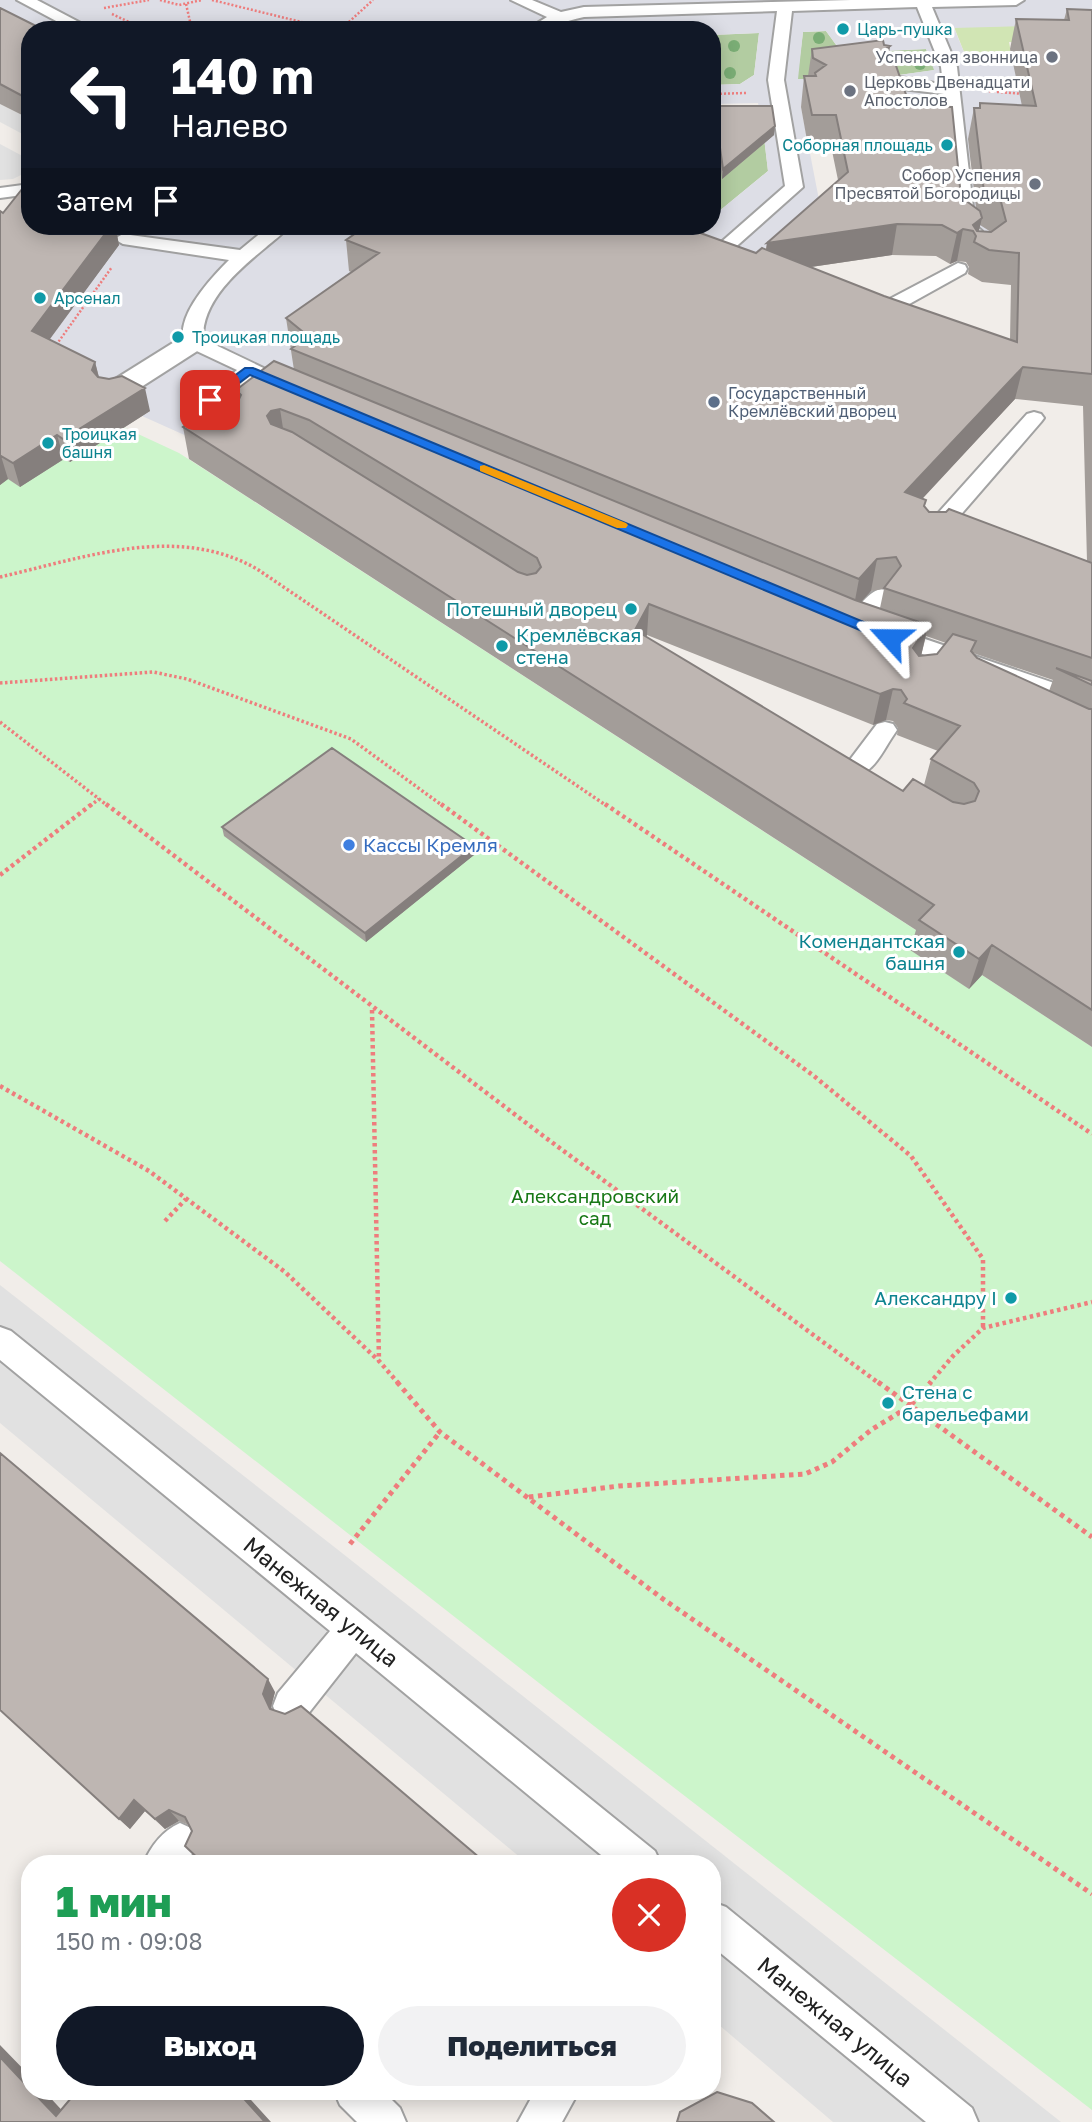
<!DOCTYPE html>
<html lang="ru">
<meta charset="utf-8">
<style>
body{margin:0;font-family:"Golos Text",sans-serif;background:#f2f2f3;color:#1f2937;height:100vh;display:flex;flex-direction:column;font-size:26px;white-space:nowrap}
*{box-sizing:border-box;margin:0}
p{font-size:23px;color:#747a83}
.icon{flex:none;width:38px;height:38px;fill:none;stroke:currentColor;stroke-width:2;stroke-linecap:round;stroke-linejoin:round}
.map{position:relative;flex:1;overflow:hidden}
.sheet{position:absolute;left:21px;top:1855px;width:700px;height:245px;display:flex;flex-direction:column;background:#fff;border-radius:28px;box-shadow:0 4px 18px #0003}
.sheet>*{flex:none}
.banner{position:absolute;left:21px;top:21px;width:700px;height:214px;border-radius:28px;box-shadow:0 4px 18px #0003;background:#111827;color:#fff;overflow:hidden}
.pin{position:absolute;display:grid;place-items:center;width:60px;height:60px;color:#fff;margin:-30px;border-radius:14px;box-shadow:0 4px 10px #0006}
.me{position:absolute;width:77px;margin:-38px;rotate:294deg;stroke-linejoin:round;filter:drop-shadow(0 0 5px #0008)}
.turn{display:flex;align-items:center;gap:24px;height:147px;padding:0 35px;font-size:32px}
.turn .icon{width:91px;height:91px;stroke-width:2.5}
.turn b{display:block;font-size:49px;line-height:60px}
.then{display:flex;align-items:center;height:66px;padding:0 35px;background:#0003;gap:14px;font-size:26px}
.round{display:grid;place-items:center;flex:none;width:74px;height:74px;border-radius:37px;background:#f2f2f3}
.summary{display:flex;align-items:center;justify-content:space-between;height:119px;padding:0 35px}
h1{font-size:42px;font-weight:800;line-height:52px;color:#1e9e55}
.action{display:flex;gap:14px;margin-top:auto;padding:14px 35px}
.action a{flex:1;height:80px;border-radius:42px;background:#111827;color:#fff;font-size:28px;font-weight:800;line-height:80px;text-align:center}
.action a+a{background:#f2f2f3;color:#1f2937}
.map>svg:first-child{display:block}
.grass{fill:#d1e5b4}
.forest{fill:#b2cca1}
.park{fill:#ccf5cb}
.parking{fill:#e1e1e1}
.plaza{fill:#dddee6;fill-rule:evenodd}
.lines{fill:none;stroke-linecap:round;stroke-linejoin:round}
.service-casing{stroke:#a2a2a2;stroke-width:4}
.pedestrian-casing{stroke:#a2a2a2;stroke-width:4}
.path-far3{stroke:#ee7d7d;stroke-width:2.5;stroke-dasharray:2 2;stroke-linecap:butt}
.path-far2{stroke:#ee7d7d;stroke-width:3.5;stroke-dasharray:2.5 2.5;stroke-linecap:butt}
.path-far1{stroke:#ee7d7d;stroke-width:4.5;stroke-dasharray:3.5 3.5;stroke-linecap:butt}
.path{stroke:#ee7d7d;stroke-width:5;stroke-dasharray:4.5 4.5;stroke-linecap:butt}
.service{fill:#fff;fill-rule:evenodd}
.pedestrian{fill:#fff;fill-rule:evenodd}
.tree{fill:#7aad75}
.wall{fill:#a39d99;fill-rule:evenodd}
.shaded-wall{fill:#857f7d}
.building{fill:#beb6b2;stroke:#857f7d;stroke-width:2;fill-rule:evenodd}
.route{fill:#1a73e8;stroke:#114b97;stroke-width:2}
.slow{fill:#f59e0b}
.culture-dot{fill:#0f9aa8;stroke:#fff;stroke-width:2.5}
.worship-dot{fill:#6b7280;stroke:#fff;stroke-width:2.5}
.service-dot{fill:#5c6f8a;stroke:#fff;stroke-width:2.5}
.shop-dot{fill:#3f7fe0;stroke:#fff;stroke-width:2.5}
.labels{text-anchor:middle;stroke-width:6;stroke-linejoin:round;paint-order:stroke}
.far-culture-label{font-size:16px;fill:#0d838f;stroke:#fff;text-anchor:start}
.far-worship-label{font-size:16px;fill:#5b616d;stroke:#fff;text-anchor:end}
.far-service-label{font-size:16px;fill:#4e5e75;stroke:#fff;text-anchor:start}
.culture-label{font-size:19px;fill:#0d838f;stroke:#fff;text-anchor:end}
.shop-label{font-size:19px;fill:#366cbe;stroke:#fff;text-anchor:start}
.park-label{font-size:19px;fill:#187816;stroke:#fff}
.near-street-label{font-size:23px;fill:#212121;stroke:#fff}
</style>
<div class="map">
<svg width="1092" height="2122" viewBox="0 0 1092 2122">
<rect width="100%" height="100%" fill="#f1ede9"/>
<path class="grass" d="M1062 25 1061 44 1009 42 1013 64 968 62 954 27Z"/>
<path class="forest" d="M826 31 842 53 926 49 935 70 885 77 797 80 803 32Z
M759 33 754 75 740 84 712 85V35Z
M764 137 768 171 712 217V138Z"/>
<path class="park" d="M123 427 179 453 925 936 911 950 968 988 982 975 1092 1047V2110L594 1726 0 1261V474L20 486 58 461 64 459 70 462Z"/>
<path class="parking" d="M0 104 30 119V138L0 122Z
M0 144 30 160 29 171 13 179 0 180Z
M0 1285 342 1553 1061 2122H833L712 2019V1864H528L0 1423Z"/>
<path class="plaza" d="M0 0H1092V40L1062 25 954 28 968 62 1069 66 976 161 963 160 964 176 978 177 1024 223 994 265 885 77 934 70 926 49 842 53 826 31 803 32 798 79H808L801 107 820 205 807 212 734 275 596 226H712V217L768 171 764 138H712V85L740 84 754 75 759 33 712 35V30H30L0 27ZM758 103 761 116H715V104Z
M132 226H461L844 582 209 446 142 416 150 411 12 349 52 336Z"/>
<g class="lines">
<defs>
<path id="service" d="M17 0H37L94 30H73Z
M511 0H532L561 12 584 7 851 0H1024L1016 5 932 7 957 67 975 225 982 231 973 236 960 232 957 228 944 94 886 87 878 82C891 70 925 83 943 84L941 67 917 7 792 11 784 80 803 187 730 252 747 264 738 270 718 263 711 251 785 186 768 80 777 11 584 17C563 21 548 30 526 30L547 17Z
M30 184V194L0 198V188Z
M269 226H289C283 234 273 241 265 248 237 271 202 301 203 339L297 384 300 388 297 392H283L253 378 215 407 244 427 241 431 234 433 196 413 193 409 203 396 237 370 186 346C171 320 212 277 229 260L123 244 114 239 123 234 240 250Z
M958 263 965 265 967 269 965 273 893 313C882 316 865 311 859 303L868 297 884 302Z
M1034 412 1041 414 1044 418 1041 422 938 541H922L919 536 922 531 1027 414Z
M881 589 889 591 892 596C883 611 869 635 850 629L847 624C854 612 867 592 881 589Z
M887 626 1092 696V713L879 639 876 634 879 629Z
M885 722 893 724 897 730 893 736C882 752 871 780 849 773L846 767 849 761 877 724Z
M0 1327 11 1331 655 1851 661 1864H612L356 1653 304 1719 291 1724 278 1719 273 1706 278 1693 330 1631 0 1360Z
M180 1823 193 1829 199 1842 186 1864H143C151 1846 162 1831 180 1823Z
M712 1902 726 1907 972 2108 978 2122H926L712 1946Z
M334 2091H383L400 2108 406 2122H357L340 2105Z
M535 2091H579L562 2122H518Z"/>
<path id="pedestrian" d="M193 334 202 336 206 342 202 348 124 398 114 400 104 398 100 392 104 386 184 336Z"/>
</defs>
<use href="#service" class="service-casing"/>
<use href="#pedestrian" class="pedestrian-casing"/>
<path class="path-far3" d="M160 0 179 5 202 0
M212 0 334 30
M186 4 192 30
M104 8 149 0
M112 14 146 30
M340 30 373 0
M985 91 1025 94
M712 94 746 93
M54 348 112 267"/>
<path class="path-far2" d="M0 577C83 558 177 523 257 569L607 806
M0 683 153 672 187 679 351 739 443 806
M0 722 108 806
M90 806 99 799"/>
<path class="path-far1" d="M106 804 542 1135 880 1384
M441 804 814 1076 911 1156 983 1259V1328
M605 804 1092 1134
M0 875 92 804
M372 1010 379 1361
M0 1086 149 1171 285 1272 379 1361 399 1384
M165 1221 186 1199
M929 1384 953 1356 983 1328 1092 1302"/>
<path class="path" d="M397 1382 440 1432 663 1599 1092 1894
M878 1382 1092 1537
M529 1497 619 1486 805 1474 832 1462 871 1430 910 1406 931 1382
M350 1544 440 1432"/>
<use href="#service" class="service"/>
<use href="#pedestrian" class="pedestrian"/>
</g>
<g class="tree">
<circle cx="819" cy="38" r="6"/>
<circle cx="734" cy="46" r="6"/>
<circle cx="920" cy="64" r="6"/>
<circle cx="730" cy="73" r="6"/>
</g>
<path class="wall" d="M0 8 30 30V119L0 104Z
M1067 9 1092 10V1047L982 975 969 989 910 950 916 930 189 459 183 427 238 401 236 390 294 370 286 318 351 272 349 271 346 240 756 253 766 249 767 243 838 180 831 146H808L801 107 804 76H808L812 49 890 46 888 57 910 106 961 197 976 208 968 139 974 108H979L980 103 1022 106 1010 49 1016 19 1064 20ZM980 225 991 232 979 231ZM892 255 936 256 950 264 957 261 966 262 969 267 968 274 982 282 1011 285 1010 340 884 296 811 267ZM1015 399 1083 406 1087 561 929 512 924 506 926 500 922 498ZM884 589 880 608 861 602 871 591ZM647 635 873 725 886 720 893 721 898 728 897 735 938 751 931 759 924 785 903 791 646 637ZM926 636 946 643 937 654 921 656ZM973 653 1053 680 1049 691 977 658Z
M714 106 774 135 722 179 714 116Z
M0 211 30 226H132L128 232H122L117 235 119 245 49 339 95 362 99 377 150 411 70 462 64 459 20 487 8 479 0 485Z
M222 827 474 855 366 942 224 836Z
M275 1692 271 1707 272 1710 192 1831 189 1825 179 1821 165 1829 145 1811 130 1829 0 1710Z"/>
<path class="shaded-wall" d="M890 46 885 76 880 53Z
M775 126 774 135 722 179 723 169Z
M982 218 976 243V236L973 225Z
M897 224 892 255 763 274 767 243Z
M109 226H120L122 232 117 235 119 245 39 354 32 331Z
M126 226H132L128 232Z
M963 229 957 261 950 264 957 233Z
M95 362 101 386 92 370Z
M1023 367 1015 399 899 524 905 492Z
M145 388 150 411 70 462 63 439Z
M280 409 285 441 276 442 267 416 271 411Z
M57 435 64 459 20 487 13 463Z
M1 456 8 479 0 485V457Z
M877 559 871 591 853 611 859 579Z
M649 604 647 635 633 662 635 630Z
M928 625 921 656 905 679 913 648Z
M893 689 886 720 873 725 880 694Z
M474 846V855L366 942 365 933Z
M992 945 982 975 969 989 979 959Z
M268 1679 275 1692 271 1707 277 1721 263 1694Z
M134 1800 145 1811 130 1829 119 1819Z
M169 1810 179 1821 165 1829 155 1819Z
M0 2045 30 2076V2089L0 2057Z
M32 2091H44L70 2119 56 2116Z
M237 2091H243L271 2122H265Z"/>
<path class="building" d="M0 8 44 30H30V100L0 84Z
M1067 9 1092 10V374L1023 367 905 492 926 500 924 506 929 512H946L949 509 1092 563V658L884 588 901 566 896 557 877 559 859 579 291 349 308 336 286 318 379 253 346 240 366 226H681L756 253 762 248 884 296 1017 342 1019 253 989 250 974 242 976 236 973 231 963 229 957 233 942 225 897 224 767 243 848 172 836 115H812L804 76H816L815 73 826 65 813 58 812 49 883 40 884 45 890 46 880 53 894 60 910 106 952 107 961 197 980 211 982 218 973 225 977 231 991 232 1006 221 1001 202 984 192 974 108H980V103L1036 106 1016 19 1069 20Z
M714 106H772L775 126 723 169Z
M30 179V226H111L32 331 95 362 92 370 98 377 109 379 122 376 145 388 63 439 57 435 13 463 1 456 0 457V211L3 213Z
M274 361 855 600 928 625 913 648 919 656 937 654 953 634 976 641 971 651 977 658 1089 709H1092V1010L992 945 979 959 919 920 934 905 183 427 220 401H238L241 395 236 390ZM280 409 309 420 537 558 541 567 536 573 527 575 518 572 292 432 271 424 267 416 271 411ZM649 604 880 694 893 689 901 690 907 699 904 703 960 726 931 759 974 783 979 791 975 801 964 804 953 802 913 779 903 791 635 630Z
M1056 668 1092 681V685Z
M332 748 474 846 365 933 222 827Z
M0 1453 268 1679 263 1694 270 1709 285 1714 301 1706 487 1864H204L185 1846 192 1831 185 1817 169 1810 155 1819 134 1800 119 1819 0 1710Z
M0 2057 30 2089V2091H32L56 2116 77 2091H237L265 2122H0Z
M717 2092 752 2103 774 2122H677L680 2112Z"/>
<path class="route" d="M245 368H253L895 635 897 638 895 641H886L250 375 214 402H206V397Z"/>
<path class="slow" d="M484 465 626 523 628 525 626 528H617L480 471V466Z"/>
<g class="culture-dot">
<circle cx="843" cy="29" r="7"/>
<circle cx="947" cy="145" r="7"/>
<circle cx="40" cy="298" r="7"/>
<circle cx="178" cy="337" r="7"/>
<circle cx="48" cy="443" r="7"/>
<circle cx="631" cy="609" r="7"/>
<circle cx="502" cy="646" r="7"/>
<circle cx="959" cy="952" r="7"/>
<circle cx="1011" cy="1298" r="7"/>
<circle cx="888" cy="1403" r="7"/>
</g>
<g class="worship-dot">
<circle cx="1052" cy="57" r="7"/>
<circle cx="850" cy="91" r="7"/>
<circle cx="1035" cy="184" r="7"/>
</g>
<circle class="service-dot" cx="714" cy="402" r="7"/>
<circle class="shop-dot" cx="349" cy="845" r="7"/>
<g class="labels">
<g class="far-culture-label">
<text x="857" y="35">Царь-пушка</text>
<text x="933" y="151" text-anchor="end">Соборная площадь</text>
<text x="54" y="304">Арсенал</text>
<text x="192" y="343">Троицкая площадь</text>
<text x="62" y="440">Троицкая<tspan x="62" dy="18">башня</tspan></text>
</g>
<g class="far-worship-label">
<text x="1038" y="63">Успенская звонница</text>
<text x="864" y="88" text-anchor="start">Церковь Двенадцати<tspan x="864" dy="18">Апостолов</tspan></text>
<text x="1021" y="181">Собор Успения<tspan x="1021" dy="18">Пресвятой Богородицы</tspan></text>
</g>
<g class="far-service-label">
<text x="728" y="399">Государственный<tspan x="728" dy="18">Кремлёвский дворец</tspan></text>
</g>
<g class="culture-label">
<text x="617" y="616">Потешный дворец</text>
<text x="516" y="642" text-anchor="start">Кремлёвская<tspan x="516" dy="22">стена</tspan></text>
<text x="945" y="948">Комендантская<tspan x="945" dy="22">башня</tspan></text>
<text x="997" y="1305">Александру I</text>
<text x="902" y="1399" text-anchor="start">Стена с<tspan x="902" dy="22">барельефами</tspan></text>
</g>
<g class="shop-label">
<text x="363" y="852">Кассы Кремля</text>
</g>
<g class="park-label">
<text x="595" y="1203">Александровский<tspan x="595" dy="22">сад</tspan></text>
</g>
<g class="near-street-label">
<text transform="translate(321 1602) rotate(39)" y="8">Манежная улица</text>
<text transform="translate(835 2022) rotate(39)" y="8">Манежная улица</text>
</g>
</g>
</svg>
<div class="pin" style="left:210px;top:400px;background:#d93025"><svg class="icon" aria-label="arrive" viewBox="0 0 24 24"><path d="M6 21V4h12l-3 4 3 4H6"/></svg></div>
<svg class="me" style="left:890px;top:638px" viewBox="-20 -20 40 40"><path d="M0-17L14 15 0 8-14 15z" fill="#1a73e8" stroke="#fff" stroke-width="4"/></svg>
<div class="banner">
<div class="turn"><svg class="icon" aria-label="left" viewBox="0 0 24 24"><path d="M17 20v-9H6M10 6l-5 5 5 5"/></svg><div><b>140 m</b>Налево</div></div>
<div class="then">Затем<svg class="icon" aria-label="arrive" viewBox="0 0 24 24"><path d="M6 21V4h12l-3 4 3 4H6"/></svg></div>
</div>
<section class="sheet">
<div class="summary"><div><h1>1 мин</h1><p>150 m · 09:08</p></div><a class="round" style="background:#d93025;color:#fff"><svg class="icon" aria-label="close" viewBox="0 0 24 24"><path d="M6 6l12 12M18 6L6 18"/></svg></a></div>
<div class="action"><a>Выход</a><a>Поделиться</a></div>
</section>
</div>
